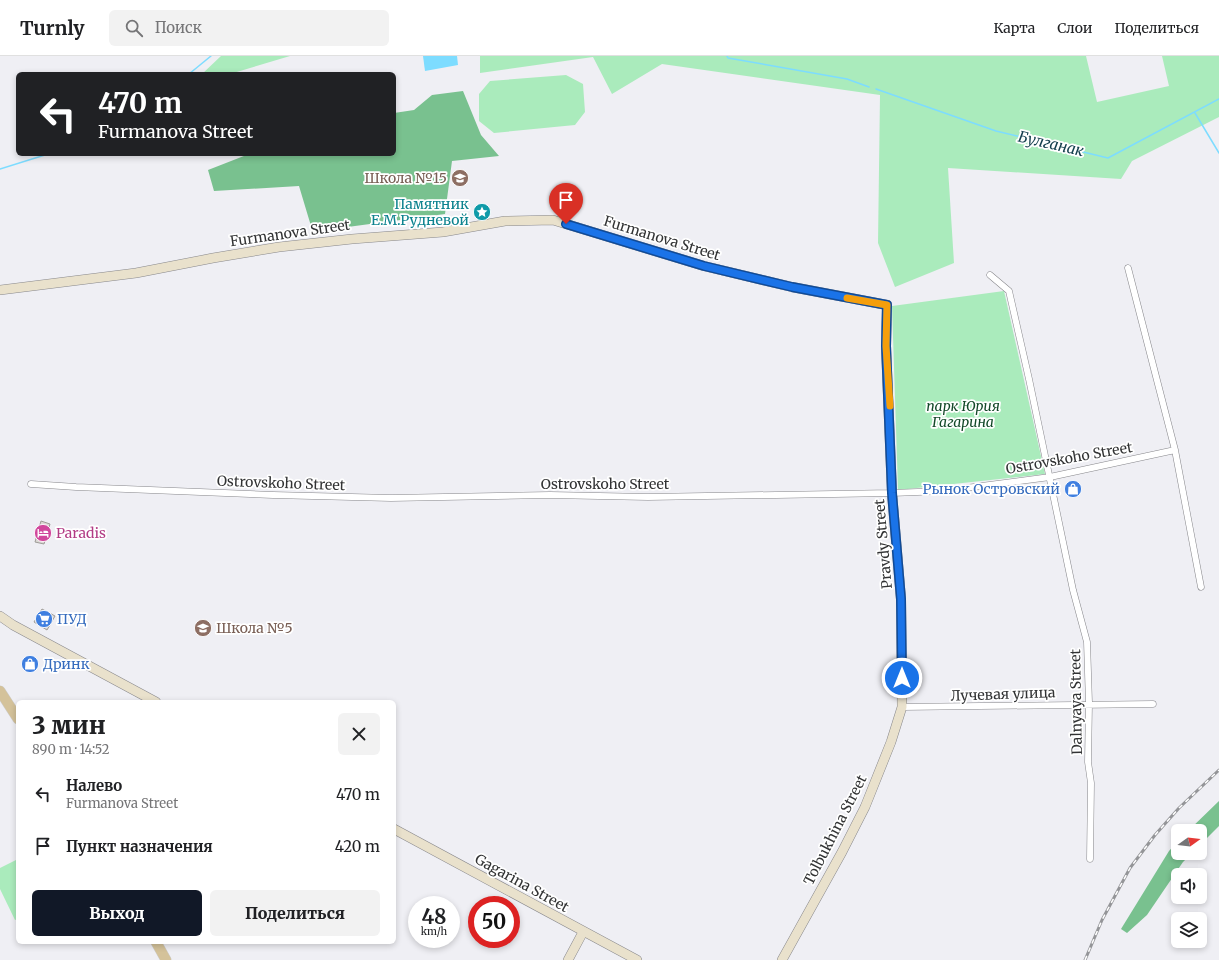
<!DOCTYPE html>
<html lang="ru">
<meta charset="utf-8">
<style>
body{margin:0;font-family:Merriweather,serif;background:#f2f2f2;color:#202124;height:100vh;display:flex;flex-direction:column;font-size:15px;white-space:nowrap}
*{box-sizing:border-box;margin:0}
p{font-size:13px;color:#757577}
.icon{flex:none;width:22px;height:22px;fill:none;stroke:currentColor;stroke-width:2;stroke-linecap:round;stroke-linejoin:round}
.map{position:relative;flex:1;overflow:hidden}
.side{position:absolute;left:16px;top:644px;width:380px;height:244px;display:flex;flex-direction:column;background:#fff;border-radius:6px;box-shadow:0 2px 6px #0003}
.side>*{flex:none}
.top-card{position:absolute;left:16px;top:16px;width:380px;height:84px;border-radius:6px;box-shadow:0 2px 6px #0003;background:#202124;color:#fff;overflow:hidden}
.needle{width:26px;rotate:75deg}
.buttons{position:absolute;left:1171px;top:768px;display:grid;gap:8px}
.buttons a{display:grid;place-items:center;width:36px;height:36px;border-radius:6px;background:#fff;box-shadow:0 2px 6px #0003;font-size:20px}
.speed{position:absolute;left:408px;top:840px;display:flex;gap:8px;font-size:20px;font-weight:700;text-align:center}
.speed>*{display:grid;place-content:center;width:52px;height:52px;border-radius:50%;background:#fff;box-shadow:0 2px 6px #0003;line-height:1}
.speed small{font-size:10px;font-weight:400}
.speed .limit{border:6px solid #d22;background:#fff;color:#111}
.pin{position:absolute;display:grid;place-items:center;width:34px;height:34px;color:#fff;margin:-41px -17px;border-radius:50% 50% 50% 0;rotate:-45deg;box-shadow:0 0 4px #0007}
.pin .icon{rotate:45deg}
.me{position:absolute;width:44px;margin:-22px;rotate:0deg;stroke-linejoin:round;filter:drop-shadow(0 0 3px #0008)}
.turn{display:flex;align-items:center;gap:14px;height:84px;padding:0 16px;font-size:18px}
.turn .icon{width:52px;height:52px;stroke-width:2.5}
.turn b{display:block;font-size:28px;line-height:34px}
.round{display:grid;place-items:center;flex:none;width:42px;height:42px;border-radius:6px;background:#f2f2f2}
.summary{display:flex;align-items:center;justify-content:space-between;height:68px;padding:0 16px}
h1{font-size:24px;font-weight:800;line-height:30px}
.button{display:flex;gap:8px;margin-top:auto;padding:8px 16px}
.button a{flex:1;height:46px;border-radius:6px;background:#111827;color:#fff;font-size:16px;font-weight:800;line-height:46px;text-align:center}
.button a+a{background:#f2f2f2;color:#202124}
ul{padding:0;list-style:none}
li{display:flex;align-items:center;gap:12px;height:52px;padding:0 16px}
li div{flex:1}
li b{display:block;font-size:15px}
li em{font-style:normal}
header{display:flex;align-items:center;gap:24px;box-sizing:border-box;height:56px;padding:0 20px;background:#fff;border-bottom:1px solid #e0e0e0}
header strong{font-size:19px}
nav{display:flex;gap:22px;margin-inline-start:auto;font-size:14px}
.search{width:280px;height:36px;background:#f2f2f2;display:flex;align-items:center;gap:10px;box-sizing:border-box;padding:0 14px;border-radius:6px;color:#757577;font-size:15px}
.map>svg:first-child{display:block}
.green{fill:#aaebbc}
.forest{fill:#79c18f}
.water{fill:#7ddcff}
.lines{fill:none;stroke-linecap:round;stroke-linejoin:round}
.stream{stroke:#7ddcff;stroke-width:1.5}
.building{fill:#dbd8d4;stroke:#9f9c98}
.minor-casing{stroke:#87878b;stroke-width:7}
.secondary-casing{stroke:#87878b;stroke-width:10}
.primary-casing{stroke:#cecece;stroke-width:11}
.minor{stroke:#fff;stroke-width:6}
.secondary{stroke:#e9e1cc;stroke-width:9}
.primary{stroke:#d4c29a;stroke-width:10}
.rail-casing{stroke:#949598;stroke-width:3}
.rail{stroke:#fff;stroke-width:1.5;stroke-dasharray:4.5;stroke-linecap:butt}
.route-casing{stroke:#114b97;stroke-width:10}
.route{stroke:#1a73e8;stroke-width:7}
.slow{stroke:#f59e0b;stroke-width:7}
.labels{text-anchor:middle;stroke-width:3.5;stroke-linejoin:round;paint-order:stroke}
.education-label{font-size:14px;fill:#785e54;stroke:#fff;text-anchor:end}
.culture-label{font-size:14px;fill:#0d838f;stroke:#fff;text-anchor:end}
.street-label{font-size:14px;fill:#323334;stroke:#fff}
.park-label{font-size:14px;font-style:italic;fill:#124828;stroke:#fff}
.shop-label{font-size:14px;fill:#366cbe;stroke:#fff;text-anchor:start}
.hotel-label{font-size:14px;fill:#b23c85;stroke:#fff;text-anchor:start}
.water-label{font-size:15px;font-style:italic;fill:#15404f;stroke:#fff}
</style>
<header>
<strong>Turnly</strong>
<div class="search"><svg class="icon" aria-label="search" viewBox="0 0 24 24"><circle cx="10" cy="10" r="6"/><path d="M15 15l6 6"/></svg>Поиск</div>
<nav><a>Карта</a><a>Слои</a><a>Поделиться</a></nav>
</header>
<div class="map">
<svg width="1219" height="904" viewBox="0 0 1219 904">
<rect width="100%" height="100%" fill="#efeff4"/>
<path class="green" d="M221 0H290L230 18H202Z
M480 0H1086L1097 46 1169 30 1162 0H1219V61L1132 105 1121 123 948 112 954 207 895 231 878 187 880 39 662 8 612 38 593 1 480 17Z
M566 19 583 28 585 56 575 69 494 77 479 65V38L490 25Z
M1004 235 1045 418 898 434 892 250Z
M18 803V863L15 864 0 833V812Z"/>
<path class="forest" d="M463 35 481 79 499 100 452 105 445 158 340 172 311 170 299 130 214 135 208 114 249 98H394V57L414 54 432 39Z
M1219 745V770L1200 789V775H1188Z
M1178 785V797H1192L1183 806 1147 859 1127 877 1121 873 1169 795Z"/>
<path class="water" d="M423 0H457L458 9 425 15Z"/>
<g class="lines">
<path class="stream" d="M727 0 728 2 847 23 869 31
M189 18 211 0
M876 33 996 75 1108 102 1219 43
M1195 57 1219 97
M0 113 48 98"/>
</g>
<path class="building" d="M41 465 50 468 44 488 35 486Z
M42 553 55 560 47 574 34 566Z"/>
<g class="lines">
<defs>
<path id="minor" d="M1128 212 1175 394 1201 531
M990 219 1009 235 1029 323 1073 534 1087 586 1089 647 1088 706 1091 727 1090 803
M31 428 76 431 273 439 391 442 550 439 648 441 892 437 943 435 1050 421 1175 394
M902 651 1153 648"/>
<path id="secondary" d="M0 234 136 217 213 202 279 191 352 183 443 176 505 165 553 164 704 210 792 231 887 249 886 290 892 437 901 543 902 651 891 686 865 751 842 796 782 904
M0 560 13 569 156 646
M394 773 637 904
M568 904 583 876"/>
<path id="primary" d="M0 635 18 663
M156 886 166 904"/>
</defs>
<use href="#minor" class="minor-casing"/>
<use href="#secondary" class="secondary-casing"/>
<use href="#primary" class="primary-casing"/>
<use href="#minor" class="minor"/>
<use href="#secondary" class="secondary"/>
<use href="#primary" class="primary"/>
<defs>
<path id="rail" d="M1085 904 1102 864 1130 812 1155 779 1179 752 1219 714"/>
</defs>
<use href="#rail" class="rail-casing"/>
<use href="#rail" class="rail"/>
</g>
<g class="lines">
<defs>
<path id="route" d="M566 168 704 210 792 231 887 249 886 290 892 437 901 543 902 622"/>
</defs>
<use href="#route" class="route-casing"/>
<use href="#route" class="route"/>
<path class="slow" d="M847 242 887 249 886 290 890 350"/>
</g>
<defs>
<symbol id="school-disc" viewBox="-11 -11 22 22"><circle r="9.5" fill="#8d6e63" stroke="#fff"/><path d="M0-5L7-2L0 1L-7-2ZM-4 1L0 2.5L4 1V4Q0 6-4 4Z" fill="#fff"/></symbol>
<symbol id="sight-disc" viewBox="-11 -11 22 22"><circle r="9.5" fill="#0f9aa8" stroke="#fff"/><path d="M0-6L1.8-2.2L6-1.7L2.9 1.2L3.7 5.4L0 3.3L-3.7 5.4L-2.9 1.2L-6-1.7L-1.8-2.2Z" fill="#fff"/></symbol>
<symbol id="shop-disc" viewBox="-11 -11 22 22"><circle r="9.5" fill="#3f7fe0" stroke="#fff"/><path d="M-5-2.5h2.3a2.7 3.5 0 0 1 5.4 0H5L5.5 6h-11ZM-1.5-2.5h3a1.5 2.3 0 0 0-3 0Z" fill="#fff"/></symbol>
<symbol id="hotel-disc" viewBox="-11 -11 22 22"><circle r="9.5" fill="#d1479c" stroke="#fff"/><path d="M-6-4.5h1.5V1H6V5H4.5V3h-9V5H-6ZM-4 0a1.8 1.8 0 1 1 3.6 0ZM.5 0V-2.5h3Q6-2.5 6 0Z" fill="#fff"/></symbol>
<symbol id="supermarket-disc" viewBox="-11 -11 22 22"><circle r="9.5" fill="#3f7fe0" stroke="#fff"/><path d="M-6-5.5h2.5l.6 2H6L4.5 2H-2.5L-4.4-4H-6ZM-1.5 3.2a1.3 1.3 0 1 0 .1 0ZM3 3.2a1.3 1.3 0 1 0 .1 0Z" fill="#fff"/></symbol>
</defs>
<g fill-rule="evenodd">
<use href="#school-disc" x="450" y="112" width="20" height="20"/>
<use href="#sight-disc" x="472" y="146" width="20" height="20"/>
<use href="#shop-disc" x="1063" y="423" width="20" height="20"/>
<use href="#hotel-disc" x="33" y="467" width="20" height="20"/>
<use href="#supermarket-disc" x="34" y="553" width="20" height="20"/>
<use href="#school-disc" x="193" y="562" width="20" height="20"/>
<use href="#shop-disc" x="20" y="598" width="20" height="20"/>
</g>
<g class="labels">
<g class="education-label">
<text x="447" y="127">Школа №15</text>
<text x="216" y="577" text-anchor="start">Школа №5</text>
</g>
<g class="culture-label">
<text x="469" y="153">Памятник<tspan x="469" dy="16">Е.М.Рудневой</tspan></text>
</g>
<g class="street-label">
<text transform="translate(290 177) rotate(-8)" y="5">Furmanova Street</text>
<text transform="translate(662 182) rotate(17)" y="5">Furmanova Street</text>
<text transform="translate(1069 402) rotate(-10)" y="5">Ostrovskoho Street</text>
<text transform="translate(281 427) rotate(2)" y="5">Ostrovskoho Street</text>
<text x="605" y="433">Ostrovskoho Street</text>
<text transform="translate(883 488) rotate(-95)" y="5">Pravdy Street</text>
<text transform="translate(1003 638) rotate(-2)" y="5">Лучевая улица</text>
<text transform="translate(1076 646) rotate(-91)" y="5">Dalnyaya Street</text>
<text transform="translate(835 774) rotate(-63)" y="5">Tolbukhina Street</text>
<text transform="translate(522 827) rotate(29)" y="5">Gagarina Street</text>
</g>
<g class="park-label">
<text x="963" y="355">парк Юрия<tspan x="963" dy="16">Гагарина</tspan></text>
</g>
<g class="shop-label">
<text x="1060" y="438" text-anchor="end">Рынок Островский</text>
<text x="57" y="568">ПУД</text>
<text x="43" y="613">Дринк</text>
</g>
<g class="hotel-label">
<text x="56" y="482">Paradis</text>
</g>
<g class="water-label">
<text transform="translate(1051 88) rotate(13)" y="5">Булганак</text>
</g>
</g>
</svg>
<div class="buttons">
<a><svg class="needle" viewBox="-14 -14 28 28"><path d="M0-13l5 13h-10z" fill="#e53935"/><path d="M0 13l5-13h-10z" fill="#757577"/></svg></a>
<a><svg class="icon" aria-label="sound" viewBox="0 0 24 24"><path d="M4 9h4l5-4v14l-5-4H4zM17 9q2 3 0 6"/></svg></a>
<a><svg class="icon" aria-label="layers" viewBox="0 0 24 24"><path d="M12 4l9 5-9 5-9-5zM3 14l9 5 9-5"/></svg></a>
</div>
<div class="speed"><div>48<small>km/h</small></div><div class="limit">50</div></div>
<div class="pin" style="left:566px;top:168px;background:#d93025"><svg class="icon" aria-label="arrive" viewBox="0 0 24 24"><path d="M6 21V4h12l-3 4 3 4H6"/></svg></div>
<svg class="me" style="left:902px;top:622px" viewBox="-20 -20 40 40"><circle r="17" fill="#1a73e8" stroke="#fff" stroke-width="3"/><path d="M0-11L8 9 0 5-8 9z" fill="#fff"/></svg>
<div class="top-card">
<div class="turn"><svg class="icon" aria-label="left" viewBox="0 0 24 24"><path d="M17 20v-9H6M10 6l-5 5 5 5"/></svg><div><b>470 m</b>Furmanova Street</div></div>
</div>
<section class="side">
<div class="summary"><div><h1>3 мин</h1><p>890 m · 14:52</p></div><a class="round"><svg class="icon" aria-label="close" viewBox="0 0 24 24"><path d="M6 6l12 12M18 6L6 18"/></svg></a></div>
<ul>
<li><svg class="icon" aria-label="left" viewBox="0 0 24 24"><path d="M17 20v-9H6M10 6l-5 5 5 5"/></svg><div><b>Налево</b><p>Furmanova Street</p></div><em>470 m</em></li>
<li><svg class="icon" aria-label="arrive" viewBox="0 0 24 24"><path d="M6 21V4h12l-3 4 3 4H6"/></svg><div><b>Пункт назначения</b></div><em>420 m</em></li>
</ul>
<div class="button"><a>Выход</a><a>Поделиться</a></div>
</section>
</div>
